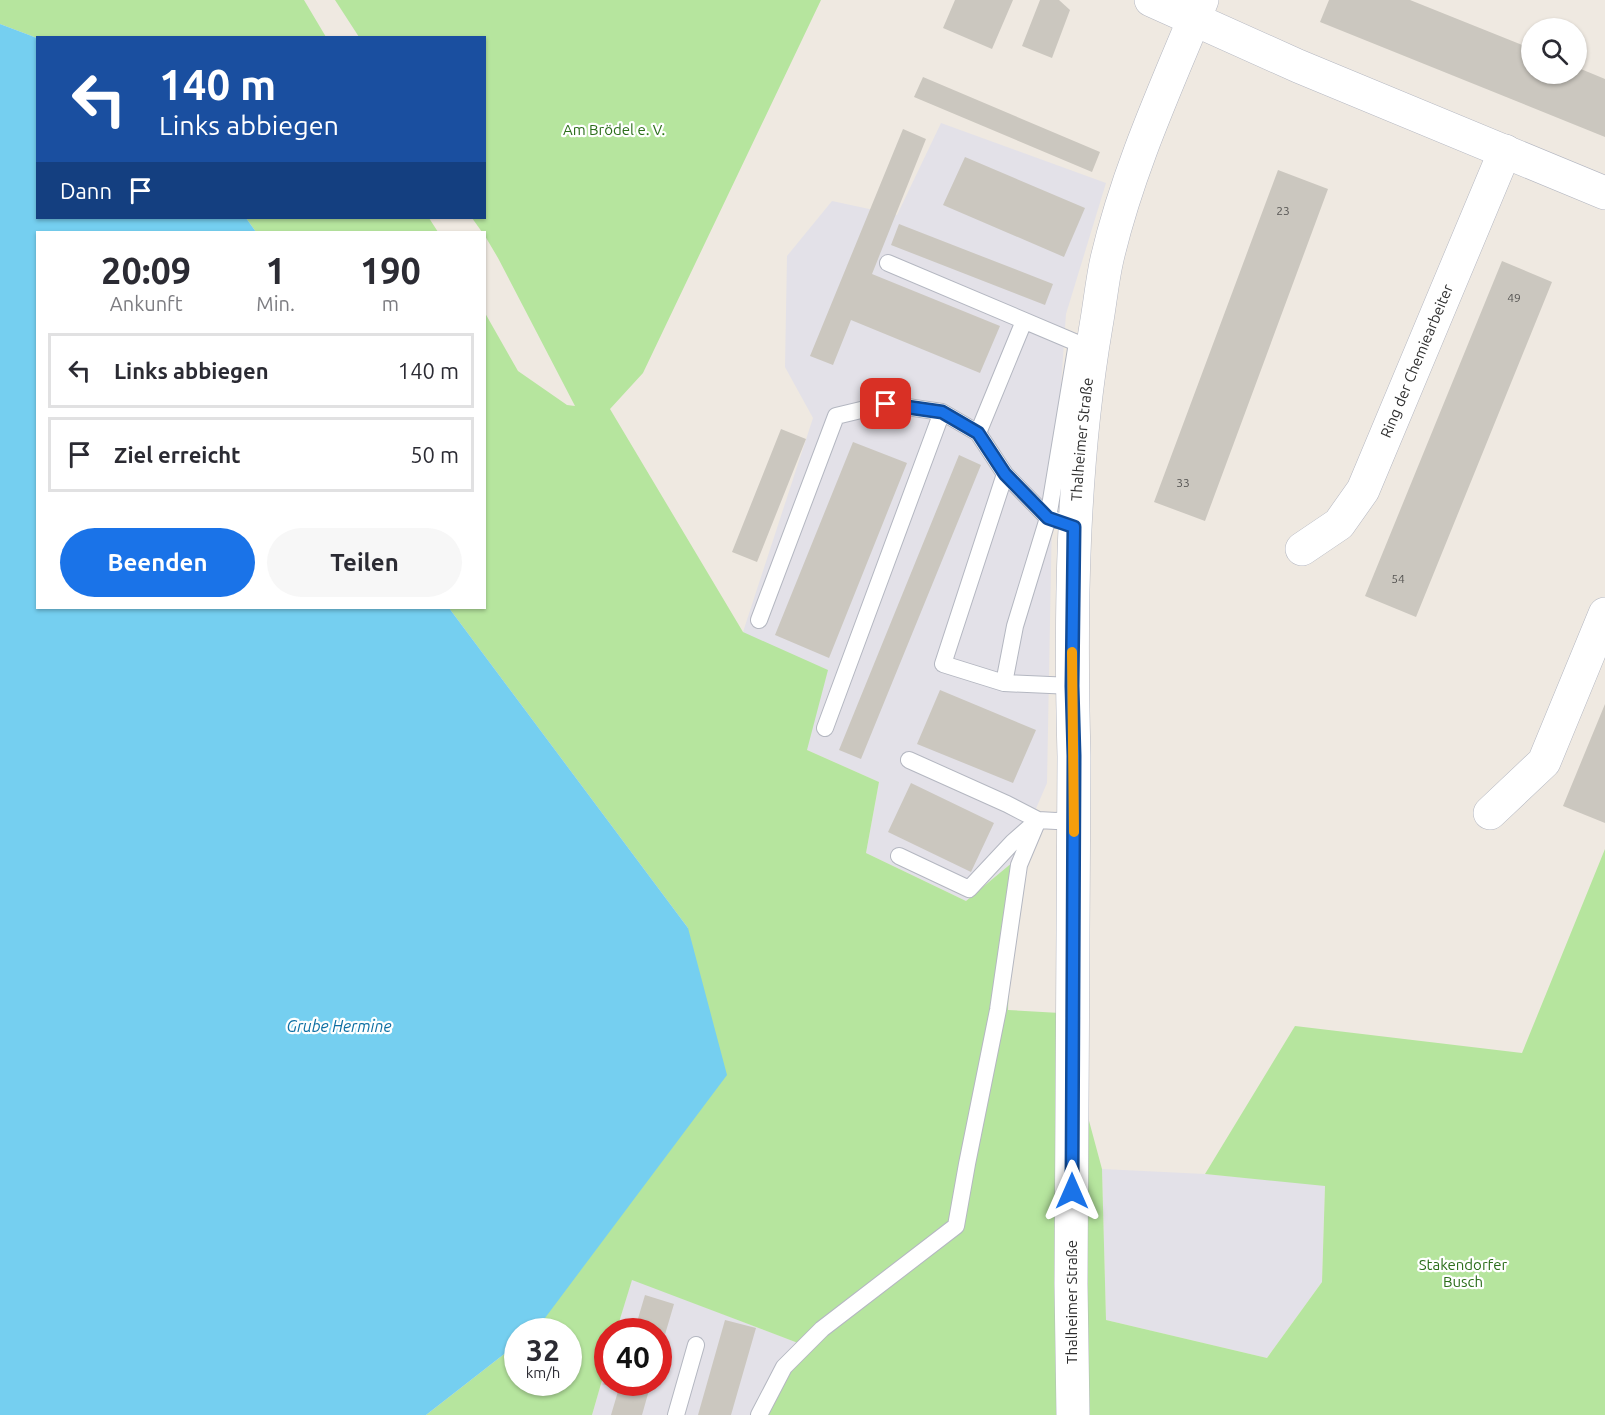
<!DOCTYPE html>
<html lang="de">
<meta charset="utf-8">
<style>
body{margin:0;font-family:Ubuntu,sans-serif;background:#f7f7f7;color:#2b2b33;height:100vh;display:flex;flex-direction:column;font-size:22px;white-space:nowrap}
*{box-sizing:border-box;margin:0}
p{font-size:20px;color:#7c7c81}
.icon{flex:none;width:33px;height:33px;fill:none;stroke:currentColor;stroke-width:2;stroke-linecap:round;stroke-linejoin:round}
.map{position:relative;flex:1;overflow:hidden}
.drawer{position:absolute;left:36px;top:231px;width:450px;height:378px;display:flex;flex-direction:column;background:#fff;border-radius:0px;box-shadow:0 2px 4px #0004}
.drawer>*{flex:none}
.hud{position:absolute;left:36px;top:36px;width:450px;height:183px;border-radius:0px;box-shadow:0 2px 4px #0004;background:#1a4fa0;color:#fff;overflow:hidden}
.tools{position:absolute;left:1521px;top:18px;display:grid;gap:12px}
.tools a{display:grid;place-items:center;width:66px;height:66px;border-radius:50%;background:#fff;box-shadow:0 2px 4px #0004;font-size:30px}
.speed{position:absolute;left:504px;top:1318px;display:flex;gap:12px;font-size:30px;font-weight:700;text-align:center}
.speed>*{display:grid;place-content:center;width:78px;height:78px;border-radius:50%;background:#fff;box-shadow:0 2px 4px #0004;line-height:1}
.speed small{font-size:15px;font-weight:400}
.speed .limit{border:9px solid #d22;background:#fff;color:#111}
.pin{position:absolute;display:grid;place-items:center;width:51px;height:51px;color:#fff;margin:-26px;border-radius:12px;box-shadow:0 3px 9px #0006}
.me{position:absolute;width:66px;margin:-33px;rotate:0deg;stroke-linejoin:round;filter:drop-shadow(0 0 4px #0008)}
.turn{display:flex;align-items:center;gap:21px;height:126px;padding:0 24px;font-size:27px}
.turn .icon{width:78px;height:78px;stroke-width:2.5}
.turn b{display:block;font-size:42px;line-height:51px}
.then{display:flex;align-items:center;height:57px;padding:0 24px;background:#0003;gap:12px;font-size:22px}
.eta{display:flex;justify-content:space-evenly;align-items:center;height:102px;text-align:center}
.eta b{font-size:36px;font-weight:700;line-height:42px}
.cta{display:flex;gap:12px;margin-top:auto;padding:12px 24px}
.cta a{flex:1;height:69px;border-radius:36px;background:#1a73e8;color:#fff;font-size:24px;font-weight:700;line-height:69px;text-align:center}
.cta a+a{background:#f7f7f7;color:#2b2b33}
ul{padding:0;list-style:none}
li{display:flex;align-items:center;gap:18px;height:75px;margin:0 12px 9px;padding:0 12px;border:3px solid #e1e1e2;border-radius:0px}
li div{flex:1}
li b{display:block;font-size:22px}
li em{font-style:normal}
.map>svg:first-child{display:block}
.industrial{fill:#e3e1e8}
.green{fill:#b6e59e}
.water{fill:#75cff0}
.building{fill:#cbc7bf}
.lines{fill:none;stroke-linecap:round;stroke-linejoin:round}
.lane-casing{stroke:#b4b7c1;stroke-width:18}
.street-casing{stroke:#b4b7c1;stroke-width:34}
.secondary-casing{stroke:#b4b7c1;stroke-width:34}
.lane{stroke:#fff;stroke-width:16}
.street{stroke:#fff;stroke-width:33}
.secondary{stroke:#fff;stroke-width:33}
.route-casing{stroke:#114b97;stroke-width:15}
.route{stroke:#1a73e8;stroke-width:10}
.slow{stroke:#f59e0b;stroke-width:10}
.labels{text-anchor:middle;stroke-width:4.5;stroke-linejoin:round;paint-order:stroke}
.number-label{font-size:12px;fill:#555452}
.park-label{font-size:15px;fill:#2c6e1b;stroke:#fff}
.street-label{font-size:15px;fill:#2e2e2e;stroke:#fff}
.water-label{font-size:16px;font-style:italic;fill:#0d6fa3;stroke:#fff}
</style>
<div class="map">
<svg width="1605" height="1415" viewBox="0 0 1605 1415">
<rect width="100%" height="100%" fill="#efe9e1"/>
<path class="industrial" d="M941 123 1106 183 1066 314 1052 515 1047 783 1013 862 966 901 866 853 879 782 807 750 743 632 813 418 785 367 787 256 832 201 897 215Z
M1102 1169 1205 1174 1325 1185 1322 1282 1267 1358 1106 1320Z
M632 1279 798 1343 763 1415H592L607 1363 608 1383H658V1332H616Z"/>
<path class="green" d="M0 0H304L326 37 37 38 0 24Z
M335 0H821L643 373 610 409 743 632 828 670 807 750 879 782 866 853 966 901 1013 862 1008 1010 1060 1013 1102 1169 1106 1320 1267 1358 1322 1282 1325 1186 1205 1174 1295 1026 1522 1053 1605 849V1415H763L798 1343 632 1280 616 1332H608L607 1363 592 1415H426L517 1344 518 1383H568V1332H533L536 1330 688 928 449 608H484L485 313 518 371 567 405 575 406 498 258 485 236 484 232H482L472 218H484V38L359 37Z
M246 218H429L438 232H256Z"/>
<path class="water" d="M0 24 37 38 38 218H246L256 232H38V608H449L688 928 727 1075 536 1330 533 1332H518L517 1344 426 1415H0Z"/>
<path class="building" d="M955 0H1013L992 49 943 28Z
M1040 0H1059L1070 10 1052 58 1022 46Z
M1329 0H1410L1532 49V74H1576V67L1605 79V137L1320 22Z
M923 77 1100 152 1092 172 914 97Z
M903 129 926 139 872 274 1000 326 980 373 851 320 833 365 810 356Z
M965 157 1085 208 1064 257 943 205Z
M1278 170 1328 189 1205 521 1154 502Z
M899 224 1053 284 1045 305 891 245Z
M1502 261 1552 282 1416 617 1365 596Z
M781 429 806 439 757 562 732 552Z
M853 442 907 463 829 658 775 635Z
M959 455 981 465 861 759 839 750Z
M940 690 1036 730 1013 783 917 744Z
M1605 704V823L1563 806Z
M911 783 994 823 971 872 888 832Z
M645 1295 674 1304 659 1355 658 1332H634Z
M725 1320 756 1328 731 1415H698Z
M607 1375 608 1383H651L642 1415H611L619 1388 602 1384 605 1383Z"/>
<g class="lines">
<defs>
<path id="lane" d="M888 263 1077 343 1048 518 1015 626 1004 683
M978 433 1024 321
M1005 474 943 664 1004 683 1072 686
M759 620 836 416 886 404 942 412 978 433 1005 474 1048 518 1056 520
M825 728 942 412
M899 856 969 889 1013 842 1038 820 1007 804 909 760
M676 1415 696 1345
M759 1415 784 1367 822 1329 956 1226 967 1164 998 1010 1019 865 1038 820 1056 821 1074 819"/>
<g id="street">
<path d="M1151 0 1298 66 1605 193"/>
<path id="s1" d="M1302 549 1339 524 1363 490 1505 151"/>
<path d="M1490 813 1544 762 1605 614"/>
</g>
<g id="secondary">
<path id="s2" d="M1073 1415 1071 1284 1074 756C1070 612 1072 468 1096 326 1100 304 1102 281 1107 259 1128 169 1167 85 1202 0"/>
</g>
</defs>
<use href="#lane" class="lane-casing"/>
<use href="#street" class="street-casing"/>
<use href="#secondary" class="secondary-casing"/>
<use href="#lane" class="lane"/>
<use href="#street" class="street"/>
<use href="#secondary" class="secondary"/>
</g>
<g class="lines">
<defs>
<path id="route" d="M886 404 942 412 978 433 1005 474 1048 518 1074 527 1072 686 1074 756 1072 1191"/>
</defs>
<use href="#route" class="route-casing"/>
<use href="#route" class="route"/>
<path class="slow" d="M1072 652 1074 832"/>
</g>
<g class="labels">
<g class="number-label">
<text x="1283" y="215">23</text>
<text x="1514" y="302">49</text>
<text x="1183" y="487">33</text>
<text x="1398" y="583">54</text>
</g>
<g class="park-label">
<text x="614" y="135">Am Brödel e. V.</text>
<text x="1463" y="1270">Stakendorfer<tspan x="1463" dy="17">Busch</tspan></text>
</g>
<g class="street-label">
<text dy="5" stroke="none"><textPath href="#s1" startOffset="226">Ring der Chemiearbeiter</textPath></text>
<text dy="5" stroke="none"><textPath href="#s2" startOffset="976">Thalheimer Straße</textPath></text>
<text transform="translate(1072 1302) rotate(-90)" y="5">Thalheimer Straße</text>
</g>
<g class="water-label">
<text x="339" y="1032">Grube Hermine</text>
</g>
</g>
</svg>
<div class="tools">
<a><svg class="icon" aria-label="search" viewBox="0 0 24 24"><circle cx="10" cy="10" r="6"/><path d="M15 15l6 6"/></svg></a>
</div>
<div class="speed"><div>32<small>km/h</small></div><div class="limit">40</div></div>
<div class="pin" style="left:886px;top:404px;background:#d93025"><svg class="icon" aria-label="arrive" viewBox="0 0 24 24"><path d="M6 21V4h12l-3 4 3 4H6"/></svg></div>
<svg class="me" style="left:1072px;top:1191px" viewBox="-20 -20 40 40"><path d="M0-17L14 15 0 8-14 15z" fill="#1a73e8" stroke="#fff" stroke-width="4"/></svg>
<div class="hud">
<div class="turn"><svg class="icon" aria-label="left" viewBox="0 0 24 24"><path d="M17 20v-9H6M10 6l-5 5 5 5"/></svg><div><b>140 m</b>Links abbiegen</div></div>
<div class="then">Dann<svg class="icon" aria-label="arrive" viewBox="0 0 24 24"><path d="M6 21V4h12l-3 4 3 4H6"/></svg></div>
</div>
<section class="drawer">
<div class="eta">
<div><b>20:09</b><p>Ankunft</p></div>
<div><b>1</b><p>Min.</p></div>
<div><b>190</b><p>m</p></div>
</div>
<ul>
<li><svg class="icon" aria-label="left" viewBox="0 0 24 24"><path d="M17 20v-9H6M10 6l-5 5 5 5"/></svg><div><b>Links abbiegen</b></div><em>140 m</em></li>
<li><svg class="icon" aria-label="arrive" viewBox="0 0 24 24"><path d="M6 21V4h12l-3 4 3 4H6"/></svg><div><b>Ziel erreicht</b></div><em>50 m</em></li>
</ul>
<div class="cta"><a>Beenden</a><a>Teilen</a></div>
</section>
</div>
